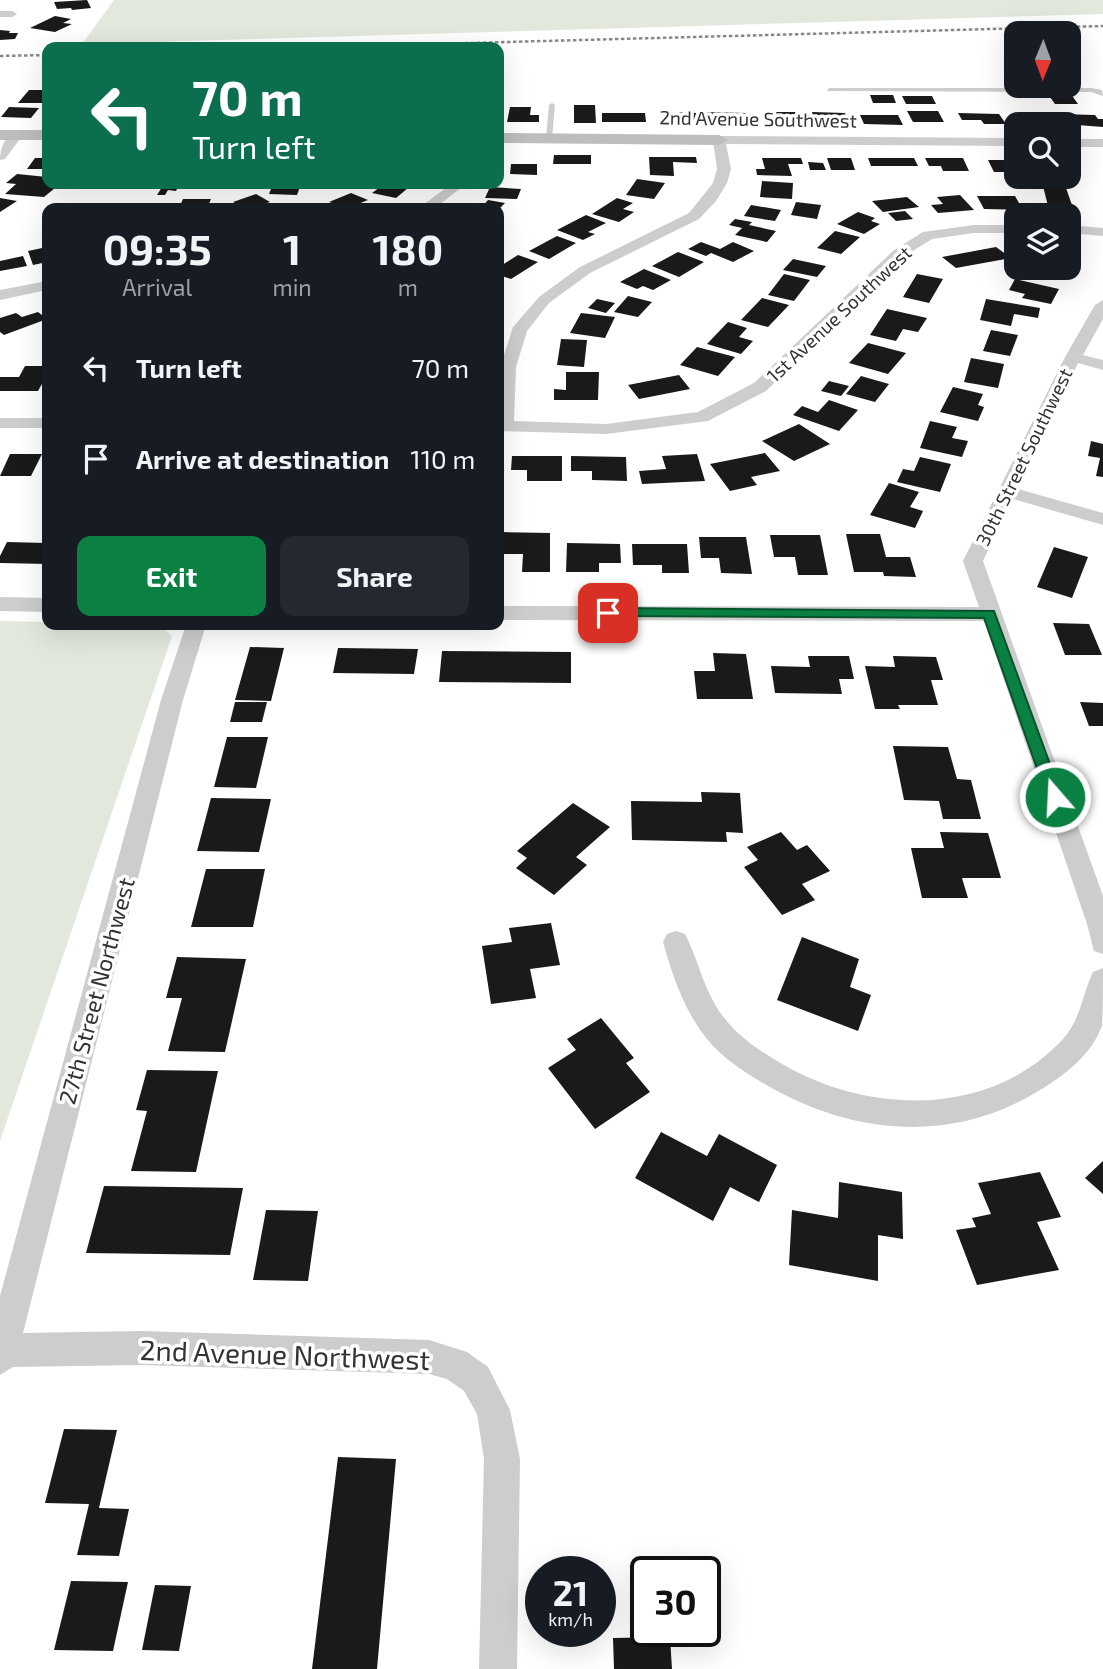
<!DOCTYPE html>
<style>
body{margin:0;font-family:"Exo 2",sans-serif;background:#242831;color:#f1f3f6;height:100vh;display:flex;flex-direction:column;font-size:26px;white-space:nowrap}
*{box-sizing:border-box;margin:0}
p{font-size:23px;color:#9ea1a6}
.icon{flex:none;width:38px;height:38px;fill:none;stroke:currentColor;stroke-width:2;stroke-linecap:round;stroke-linejoin:round}
.map{position:relative;flex:1;overflow:hidden}
.panel{position:absolute;left:42px;top:203px;width:462px;height:427px;display:flex;flex-direction:column;background:#171b24;border-radius:14px;box-shadow:0 7px 28px #0002}
.panel>*{flex:none}
.top-card{position:absolute;left:42px;top:42px;width:462px;height:147px;border-radius:14px;box-shadow:0 7px 28px #0002;background:#0b6e4f;color:#fff;overflow:hidden}
.needle{width:46px;rotate:181deg}
.controls{position:absolute;left:1004px;top:21px;display:grid;gap:14px}
.controls a{display:grid;place-items:center;width:77px;height:77px;border-radius:14px;background:#171b24;box-shadow:0 7px 28px #0002;font-size:35px}
.speed{position:absolute;left:525px;top:1556px;display:flex;gap:14px;font-size:35px;font-weight:700;text-align:center}
.speed>*{display:grid;place-content:center;width:91px;height:91px;border-radius:50%;background:#171b24;box-shadow:0 7px 28px #0002;line-height:1}
.speed small{font-size:18px;font-weight:400}
.speed .limit{border:4px solid #111;border-radius:10px;background:#fff;color:#111}
.pin{position:absolute;display:grid;place-items:center;width:60px;height:60px;color:#fff;margin:-30px;border-radius:14px;box-shadow:0 4px 10px #0006}
.me{position:absolute;width:77px;margin:-38px;rotate:341deg;stroke-linejoin:round;filter:drop-shadow(0 0 5px #0008)}
.turn{display:flex;align-items:center;gap:24px;height:147px;padding:0 35px;font-size:32px}
.turn .icon{width:91px;height:91px;stroke-width:2.5}
.turn b{display:block;font-size:49px;line-height:60px}
.eta{display:flex;justify-content:space-evenly;align-items:center;height:119px;text-align:center}
.eta b{font-size:42px;font-weight:700;line-height:49px}
.button{display:flex;gap:14px;margin-top:auto;padding:14px 35px}
.button a{flex:1;height:80px;border-radius:14px;background:#0b8043;color:#fff;font-size:28px;font-weight:700;line-height:80px;text-align:center}
.button a+a{background:#242831;color:#f1f3f6}
ul{padding:0;list-style:none}
li{display:flex;align-items:center;gap:21px;height:91px;padding:0 35px}
li div{flex:1}
li b{display:block;font-size:26px}
li em{font-style:normal}
.map>svg:first-child{display:block}
.green{fill:#e3e8dd}
.building{fill:#1a1a1a}
.lines{fill:none;stroke-linecap:round;stroke-linejoin:round}
.lane{fill:#cdcdcd;fill-rule:evenodd}
.street{fill:#cdcdcd;fill-rule:evenodd}
.secondary{fill:#bdbdbd;fill-rule:evenodd}
.rail{stroke:#888;stroke-width:2.5;stroke-dasharray:3.5 2.5;stroke-linecap:butt}
.route{fill:#0b8043;stroke:#07532c;stroke-width:2}
.labels{text-anchor:middle;stroke-width:7;stroke-linejoin:round;paint-order:stroke}
.far-street-label{font-size:19px;fill:#333;stroke:#fff}
.street-label{font-size:23px;fill:#333;stroke:#fff}
.near-street-label{font-size:28px;fill:#333;stroke:#fff}
</style>
<div class="map">
<svg width="1103" height="1669" viewBox="0 0 1103 1669">
<rect width="100%" height="100%" fill="#fff"/>
<path class="green" d="M114 0H1103V14L82 44Z
M0 621 47 622V625H160L172 636 0 1141Z"/>
<path class="building" d="M87 0 91 8 72 10 71 8 57 9 54 2Z
M55 16 71 19 63 23 72 24 55 32 30 28Z
M0 30 10 31 9 33H18L15 39 0 40Z
M29 90H47V100L45 103H18Z
M870 95H893L896 103H873Z
M902 96H932L936 104H906Z
M1050 97H1073L1078 104H1055Z
M574 105H595L596 123H574Z
M9 107 39 108 31 118 1 117Z
M510 107H531L530 115H539V122H507Z
M907 111H938L944 122H913Z
M672 112 697 113 698 124 673 123Z
M702 112 746 113 748 122 704 124Z
M775 112H798L801 124 778 123Z
M812 112 845 113 849 125 816 124Z
M602 113H645L646 122H602Z
M958 113 999 114 1006 124H984L981 120H962Z
M1058 114 1095 115 1098 119H1103V127L1064 124Z
M860 115H898L903 125 864 124Z
M1009 116 1049 117 1054 124 1015 125Z
M554 155H591V164H553Z
M649 157H696L697 163 673 162 674 176 650 175Z
M35 158H47V169H27Z
M762 158H801L803 164H788L792 176 757 175 756 169H765Z
M827 158H851L855 170H831Z
M868 158H914L918 166H871Z
M925 158H963L969 171H943L941 166H929Z
M988 160H1011L1017 172H994Z
M808 162 823 163 826 170H810Z
M511 164H537V175L510 174Z
M17 174 47 177V184H60L44 197 5 194 16 184 6 183Z
M637 179 665 183 654 199 626 195Z
M762 181 793 183 792 199 760 197Z
M145 184H171L169 187H178L176 191 168 190 165 195H157L162 187H143Z
M273 184H301L297 195 269 194Z
M384 184H387L408 188 396 198 372 193Z
M1043 186 1066 188 1074 211 1049 210Z
M490 187 521 189 517 199 485 198Z
M351 193 368 200 348 208 329 202Z
M256 194 270 202 252 208H244L233 202Z
M960 195 974 210 938 213 931 205 943 204 937 197Z
M977 196H1015L1023 210 984 209Z
M907 197 919 207 883 212 872 201Z
M0 198 17 201 0 212Z
M617 198 633 203 623 209 634 212 619 222 592 214Z
M183 199H211L207 208H179Z
M488 200 505 203 500 208H481Z
M796 202 821 205 817 219 791 215Z
M751 205 781 210 775 221 744 216Z
M905 211 913 219 896 221 888 213Z
M858 212 875 218 871 221 880 224 864 234 837 224Z
M586 215 606 223 588 232 595 234 583 240 557 230Z
M735 219 752 222 749 225 776 231 767 242 735 235 742 228 729 225Z
M835 231 860 237 841 254 817 248Z
M557 236 576 243 549 259 529 251Z
M701 242 720 249 733 242 754 251 733 262 711 253 706 256 688 249Z
M47 247V262L33 265 28 251Z
M996 247 1011 258 956 268 942 257Z
M678 252 704 262 679 277 652 266Z
M518 255 538 262 511 279 499 275V267Z
M23 256 27 266 0 271V261Z
M793 259 826 266 817 277 783 270Z
M644 269 671 280 653 290 643 286 637 289 620 282Z
M784 274 810 280 794 301 768 295Z
M917 274 943 279 929 303 903 297Z
M1015 279 1059 289 1051 304 1022 298 1025 294 1009 290Z
M628 296 652 302 638 317 614 312Z
M762 298 789 305 768 327 741 320Z
M597 299 615 303 606 313 588 308Z
M986 299 1040 308 1038 318 1014 314 1011 326 980 320Z
M887 309 927 318 918 332 903 329 896 341 870 335Z
M38 312 47 319 4 335 0 332V318L16 313 22 317Z
M581 313 615 317 605 338 570 333Z
M728 322 747 328 739 337 753 341 741 354 707 344Z
M991 330 1018 335 1010 356 983 351Z
M561 339 587 340 584 367 557 365Z
M868 343 906 353 888 374 849 363Z
M697 347 735 357 718 376 680 365Z
M971 358 1004 364 998 388 964 382Z
M25 366H47V375L38 391H0V377H19Z
M566 372H599L598 400H554V389L566 390Z
M679 375 690 389 639 399 628 385Z
M861 376 889 384 875 402 846 394Z
M829 381 849 386 841 396 821 391Z
M953 387 983 394 978 405 984 407 978 421 940 412Z
M829 400 858 410 839 431 793 415 802 406 818 412Z
M930 421 957 427 952 438 968 441 962 457 920 448Z
M799 424 830 444 794 461 762 441Z
M1091 441 1103 444V477L1096 476 1100 458 1088 456Z
M765 453 780 471 751 477 757 485 730 491 710 464Z
M10 454H42L31 476H0Z
M697 454 705 481 642 484 639 471 666 469 662 456Z
M512 456H562V481H527V470H511Z
M571 456 626 457 627 481 592 480V471H571Z
M920 457 951 464 940 492 897 482 903 469 914 471Z
M889 483 919 492 910 507 923 511 915 528 870 515Z
M500 532 550 533V572H522L523 554H499Z
M846 534H880L886 557H910L916 577 884 576 883 572H854Z
M770 535H820L828 575H798L795 557H774Z
M699 537H746L752 574 721 573 719 558H701Z
M7 542 47 543V564L0 563V556Z
M567 543 620 544 621 563H599V572H566Z
M632 544H687L689 573H662V565H633Z
M1054 547 1088 557 1072 598 1037 587Z
M1053 623 1089 624 1102 655H1065Z
M250 647 284 648 271 701 235 700Z
M338 648 418 649 414 674 333 673Z
M442 651 571 652V683L439 682Z
M713 653 746 654 753 699H697L694 671H715Z
M808 656H849L854 679H839L842 694 775 693 771 666 810 667Z
M893 656 936 657 943 680H931L938 705H898L900 709H875L865 666 895 667Z
M235 702H267L262 722H230Z
M1080 702 1103 703V726H1089Z
M227 737H268L256 788 214 787Z
M893 746 948 747 957 779 971 780 981 819H943L939 801 904 800Z
M701 792 740 793 743 833 726 832 727 842 632 840 631 801 702 802Z
M211 798 271 799 259 852 197 851Z
M573 803 610 827 576 857 587 865 554 895 516 868 527 858 517 851Z
M781 832 797 850 807 845 830 871 802 884 815 900 782 915 744 867 758 860 747 847Z
M940 832 988 833 1001 878H962L968 898H922L911 848H944Z
M206 869H265L253 927H191Z
M551 923 560 965 530 969 536 998 491 1004 482 946 512 942 509 928Z
M802 937 859 959 850 987 871 995 858 1031 777 1000Z
M177 957 246 959 225 1052 168 1051 182 998H166Z
M601 1018 634 1058 626 1063 650 1092 595 1129 548 1068 576 1050 567 1039Z
M147 1070 218 1071 196 1172 131 1171 147 1111 136 1110Z
M661 1132 707 1156 719 1134 777 1165 759 1202 730 1187 713 1221 635 1178Z
M1103 1161V1194L1085 1178Z
M1040 1172 1061 1217 1037 1222 1059 1270 977 1285 956 1230 976 1227 972 1218 991 1214 978 1183Z
M839 1182 902 1192 903 1239 878 1235V1281L789 1265 792 1210 838 1218Z
M104 1186 243 1188 230 1255 86 1253Z
M266 1210 318 1211 308 1281 253 1280Z
M64 1429 117 1430 99 1508 129 1509 119 1556 77 1555 89 1504 45 1503Z
M338 1457 396 1459 377 1669H312Z
M71 1581 128 1582 113 1651 54 1650Z
M155 1585 191 1586 179 1651 142 1650Z
M670 1637 672 1669H614L613 1638Z"/>
<g class="lines">
<path class="lane" d="M829 88H1091L1102 90 1103 96 1091 92 827 91Z
M552 103 555 105 552 138 549 140 546 138 549 105Z"/>
<path class="street" d="M0 11H12L17 14 12 17H0Z
M17 131 23 135 5 159 0 160C0 148 5 135 17 131Z
M719 136 1017 138V146L726 144 731 169 727 183 716 201 699 219 590 273 549 303 527 331 516 367 514 421 606 424 698 412 754 383 893 251 923 232 974 225H1017V233H974L932 239 903 257 766 391 708 421 606 434 499 431 500 367 513 327 539 297 580 267 689 213 713 183 717 169 713 140Z
M1069 139H1103V147H1069Z
M451 184H466L435 208H419Z
M1069 225 1103 228V236L1069 233Z
M47 281V290L0 300V290Z
M1103 300V319L1083 355 1103 360V370L1078 363 1018 489 1103 513V525L1013 499 983 561 1103 896V954L1094 951 1087 924 984 621 499 620V606L979 607 963 561 1065 357 1095 305Z
M0 418H47V428H0Z
M0 597 47 598V612L0 611Z
M186 625H206L183 700 23 1333 141 1331 429 1340 467 1352 488 1367 510 1410 520 1459 517 1669H479L484 1459 477 1414 464 1391 447 1379 429 1374 141 1365 13 1367 0 1375V1296L161 700Z
M676 931 685 934C700 963 704 994 726 1020 741 1039 763 1053 784 1065 871 1115 991 1117 1063 1039 1081 1019 1082 995 1093 972L1103 968C1103 986 1103 1011 1102 1026 1091 1055 1065 1075 1040 1090 959 1140 867 1137 783 1094 758 1081 733 1066 713 1046 687 1018 673 978 663 942L667 934Z"/>
<path class="secondary" d="M0 130H47V140H0Z
M499 133 719 135 728 140 719 145 499 143Z"/>
<path class="rail" d="M321 47 1103 26
M0 56 47 55"/>
</g>
<path class="route" d="M608 608 994 611 1062 797 1055 803 1047 797 984 618 603 616V610Z"/>
<g class="labels">
<g class="far-street-label">
<text transform="translate(758 119) rotate(1)" y="7">2nd Avenue Southwest</text>
<text transform="translate(839 314) rotate(-43)" y="7">1st Avenue Southwest</text>
<text transform="translate(1024 457) rotate(-64)" y="7">30th Street Southwest</text>
</g>
<g class="street-label">
<text transform="translate(97 991) rotate(-75)" y="8">27th Street Northwest</text>
</g>
<g class="near-street-label">
<text transform="translate(285 1355) rotate(2)" y="10">2nd Avenue Northwest</text>
</g>
</g>
</svg>
<div class="controls">
<a><svg class="needle" viewBox="-14 -14 28 28"><path d="M0-13l5 13h-10z" fill="#e53935"/><path d="M0 13l5-13h-10z" fill="#9ea1a6"/></svg></a>
<a><svg class="icon" aria-label="search" viewBox="0 0 24 24"><circle cx="10" cy="10" r="6"/><path d="M15 15l6 6"/></svg></a>
<a><svg class="icon" aria-label="layers" viewBox="0 0 24 24"><path d="M12 4l9 5-9 5-9-5zM3 14l9 5 9-5"/></svg></a>
</div>
<div class="speed"><div>21<small>km/h</small></div><div class="limit">30</div></div>
<div class="pin" style="left:608px;top:613px;background:#d93025"><svg class="icon" aria-label="arrive" viewBox="0 0 24 24"><path d="M6 21V4h12l-3 4 3 4H6"/></svg></div>
<svg class="me" style="left:1055px;top:797px" viewBox="-20 -20 40 40"><circle r="17" fill="#0b8043" stroke="#fff" stroke-width="3"/><path d="M0-11L8 9 0 5-8 9z" fill="#fff"/></svg>
<div class="top-card">
<div class="turn"><svg class="icon" aria-label="left" viewBox="0 0 24 24"><path d="M17 20v-9H6M10 6l-5 5 5 5"/></svg><div><b>70 m</b>Turn left</div></div>
</div>
<section class="panel">
<div class="eta">
<div><b>09:35</b><p>Arrival</p></div>
<div><b>1</b><p>min</p></div>
<div><b>180</b><p>m</p></div>
</div>
<ul>
<li><svg class="icon" aria-label="left" viewBox="0 0 24 24"><path d="M17 20v-9H6M10 6l-5 5 5 5"/></svg><div><b>Turn left</b></div><em>70 m</em></li>
<li><svg class="icon" aria-label="arrive" viewBox="0 0 24 24"><path d="M6 21V4h12l-3 4 3 4H6"/></svg><div><b>Arrive at destination</b></div><em>110 m</em></li>
</ul>
<div class="button"><a>Exit</a><a>Share</a></div>
</section>
</div>
